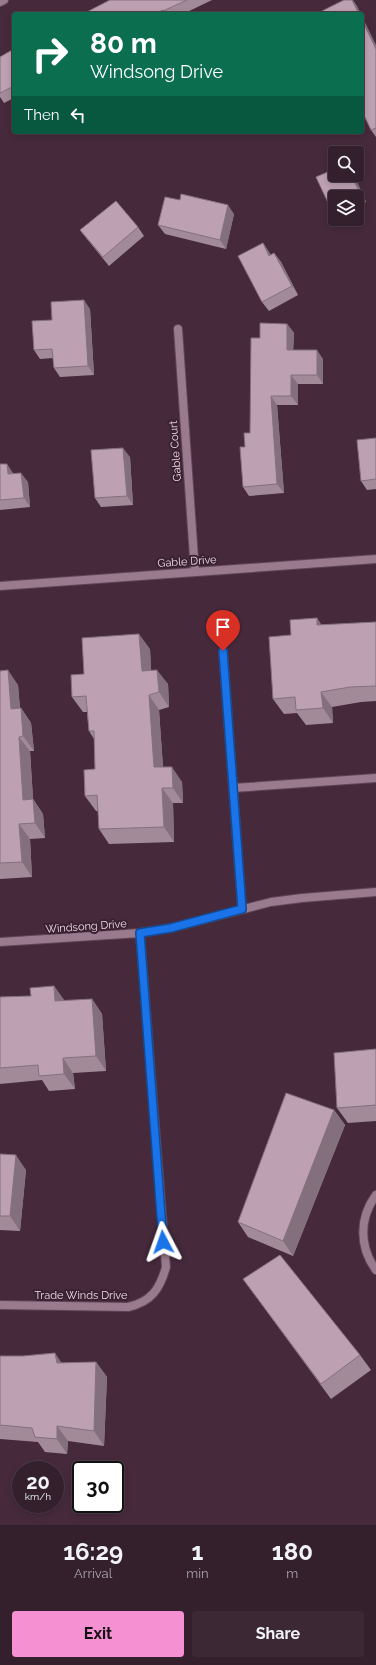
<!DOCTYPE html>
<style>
body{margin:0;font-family:Raleway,sans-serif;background:#3c2835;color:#f1f3f6;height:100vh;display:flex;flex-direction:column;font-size:15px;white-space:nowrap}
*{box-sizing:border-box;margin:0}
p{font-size:13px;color:#a9a3aa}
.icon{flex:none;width:22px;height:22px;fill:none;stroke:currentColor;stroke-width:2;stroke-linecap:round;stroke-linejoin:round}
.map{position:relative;height:1525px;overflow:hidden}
.sheet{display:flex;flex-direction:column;background:#34202d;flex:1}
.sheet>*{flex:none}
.banner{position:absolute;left:12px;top:12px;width:352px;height:122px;border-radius:4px;box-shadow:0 2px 6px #0003,0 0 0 1px #4e3e49;background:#0b6e4f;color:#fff;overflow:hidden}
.controls{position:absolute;left:328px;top:146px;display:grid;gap:8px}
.controls a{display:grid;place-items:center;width:36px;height:36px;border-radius:4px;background:#34202d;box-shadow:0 2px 6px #0003,0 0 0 1px #4e3e49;font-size:20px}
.speed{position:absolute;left:12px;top:1461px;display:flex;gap:8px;font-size:20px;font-weight:700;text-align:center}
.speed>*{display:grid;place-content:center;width:52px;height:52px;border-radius:50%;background:#34202d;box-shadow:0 2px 6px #0003,0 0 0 1px #4e3e49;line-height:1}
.speed small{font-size:10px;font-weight:400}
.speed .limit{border:2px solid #111;border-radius:6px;background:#fff;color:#111}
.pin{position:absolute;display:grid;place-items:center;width:34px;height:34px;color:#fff;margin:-41px -17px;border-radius:50% 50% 50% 0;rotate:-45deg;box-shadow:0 0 4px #0007}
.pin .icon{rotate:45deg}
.me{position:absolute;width:44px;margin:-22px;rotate:356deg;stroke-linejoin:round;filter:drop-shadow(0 0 3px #0008)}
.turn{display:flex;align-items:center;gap:14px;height:84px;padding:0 12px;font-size:18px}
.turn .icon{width:52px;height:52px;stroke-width:2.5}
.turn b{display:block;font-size:28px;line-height:34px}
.then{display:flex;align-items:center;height:38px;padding:0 12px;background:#0003;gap:8px;font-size:15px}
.eta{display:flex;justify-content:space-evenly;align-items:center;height:68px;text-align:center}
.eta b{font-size:24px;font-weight:700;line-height:28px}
.cta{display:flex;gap:8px;margin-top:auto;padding:8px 12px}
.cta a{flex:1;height:46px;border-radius:4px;background:#f591d2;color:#111;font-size:16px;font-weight:700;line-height:46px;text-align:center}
.cta a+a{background:#3c2835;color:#f1f3f6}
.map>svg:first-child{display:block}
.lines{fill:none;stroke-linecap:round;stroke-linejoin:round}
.minor-casing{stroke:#5e4656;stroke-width:10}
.minor{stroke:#9a7a8e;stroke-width:8}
.wall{fill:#a38a99}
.shaded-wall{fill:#84707d}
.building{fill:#bda0b2;stroke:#84707d}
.route-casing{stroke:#114b97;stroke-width:10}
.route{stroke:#1a73e8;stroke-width:7}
.labels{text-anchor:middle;stroke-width:4;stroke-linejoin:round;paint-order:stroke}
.street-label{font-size:11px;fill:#eedbe6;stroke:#3b2131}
</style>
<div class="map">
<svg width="376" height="1525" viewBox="0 0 376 1525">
<rect width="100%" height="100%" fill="#462a3c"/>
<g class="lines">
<defs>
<path id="minor" d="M0 2 4 0
M178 329 195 572
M0 586 376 559
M223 651 242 909
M233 788 376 778
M0 942 140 933 171 928 271 902 302 898 376 892
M376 1195C359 1218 359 1247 376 1270
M0 1305 128 1307C151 1302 160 1289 166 1267L140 933"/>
</defs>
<use href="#minor" class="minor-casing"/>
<use href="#minor" class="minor"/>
</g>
<path class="wall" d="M110 0H212L183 14H83Z
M376 45V137L371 130Z
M14 49V98L4 103 0 97V57Z
M335 169V175H354L366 202 357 206V197H335V215L330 207 316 177Z
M234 214 226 249 165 234 158 225Z
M138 227 144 236 109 266 87 239 80 230Z
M263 243 271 255 274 253 281 262 298 295 269 311 262 302Z
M90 309 94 375 60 377 54 368 53 358 40 359 34 350 52 320Z
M287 324 294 333 293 350 323 359V384H298V405H277L284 493 249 496 243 487 245 447 250 433 260 338Z
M376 438V489L367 490 361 481Z
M130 457 133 505 101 507 95 498Z
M0 464 13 473V474L28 482 30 507 0 510Z
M317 618 321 625 376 622V701L361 702 332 707 333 723 306 725 297 713 284 714 273 699 291 635Z
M150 649 151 670 168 684 169 707 159 710 163 767 182 782 183 803H173L174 842 109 844 99 829 98 811H96L85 796 95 769 94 739 89 731 87 712H83L72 697 84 674Z
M0 671 18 685 20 708H21L31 723 34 751H30L33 799 43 814 45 838 30 839 32 877 0 879Z
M54 986 64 1001 92 999 102 1014 106 1071 73 1073 75 1089 49 1091 42 1080 0 1084V997L31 996Z
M376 1049V1121L348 1123 337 1108Z
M334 1110 345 1125 293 1256 248 1237 238 1222Z
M0 1154 26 1170 20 1231 0 1230Z
M243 1279 360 1355 371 1370 331 1399Z
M0 1356 62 1363 96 1362 107 1377 104 1446 68 1441 67 1454 45 1452 38 1442 0 1439Z"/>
<path class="shaded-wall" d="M352 0H353L357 6 361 14H359Z
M362 16 376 45V49L362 20Z
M351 175H354L366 202 360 193Z
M228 205 234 214 226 249 220 240Z
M263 243 269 252 276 265 269 256Z
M274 253 281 262 298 295 292 286Z
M84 300 90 309 94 375 88 366Z
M287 324 294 333 293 359 287 350Z
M317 350 323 359V384L317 375Z
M291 375 298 384V405L291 396Z
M271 396 277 405 284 493 277 484Z
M123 448 130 457 133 505 127 496Z
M7 464 13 473 14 483 8 474Z
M21 473 28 482 30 507 24 498Z
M317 618 327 633 317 625Z
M139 634 150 649 152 686 142 671Z
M8 670 18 685 21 723 11 709Z
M157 670 168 684 169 707 159 692Z
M321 692 332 707 333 723 323 708Z
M149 695 159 710 164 782 154 767Z
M21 708 31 723 34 751 23 736Z
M19 737 30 751 34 815 23 800Z
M172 767 182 782 183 803 173 788Z
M162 788 173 803 174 842 164 827Z
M33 799 43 814 45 838 35 823Z
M19 824 30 839 32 877 22 862Z
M54 986 65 1001H55Z
M92 999 102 1014 106 1071 96 1056Z
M63 1058 73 1073 75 1089 64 1074Z
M334 1110 345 1125 293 1256 283 1241Z
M16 1155 26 1170 20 1231 10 1216Z
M55 1353 65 1368 57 1363Z
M96 1362 107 1377 104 1446 94 1431Z
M57 1426 68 1441 67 1454 57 1439Z"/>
<path class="building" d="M110 0H187L163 11V10L154 14H83Z
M344 0H352L359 14H324L322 11Z
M362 20 376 49V128L371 130 362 111Z
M14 49V86L0 93V57Z
M335 169V175H351L360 193 351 197H335V204L330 207 316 177Z
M181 194 228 205 220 240 158 225 165 197 180 200Z
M116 201 138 227 103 257 80 230Z
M263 243 269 256 274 253 292 286 262 302 238 256Z
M84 300 88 366 54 368 52 349 34 350 32 321 52 320 51 302Z
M260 323 287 324V350H317V375H291V396H271L277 484 243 487 240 447H245L244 433H250L251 338H260Z
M376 438V479L361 481 357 440Z
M123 448 127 496 95 498 91 450Z
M0 464H7L8 474 21 473 24 498 0 500Z
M317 618V625L376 622V686L350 687 321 692 323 708 296 710 295 697 273 699 269 637 291 635 290 620Z
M139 634 142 671 157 670 159 692 149 695 154 767H172L173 788H162L164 827 99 829 97 795 85 796 84 770 95 769 94 731H89L86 696 72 697 71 675 84 674 82 638Z
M8 670 11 709 21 708 23 736 19 737 23 800 33 799 35 823 19 824 22 862 0 863V671Z
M54 986 55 1001 92 999 96 1056 63 1058 64 1074 39 1076 38 1065 0 1068V997L31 996 30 988Z
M376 1049V1105L337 1108 334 1053Z
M286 1093 334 1110 283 1241 238 1222Z
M0 1154 16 1155 10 1216H0Z
M280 1255 360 1355 321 1384 243 1279Z
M55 1353 57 1363 96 1362 94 1431 57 1426V1439L35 1437 32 1428 0 1425V1356H23Z"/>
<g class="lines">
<defs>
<path id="route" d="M163 1242 140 933 171 928 242 909 223 651"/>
</defs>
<use href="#route" class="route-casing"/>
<use href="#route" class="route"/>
</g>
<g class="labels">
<g class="street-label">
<text transform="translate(175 451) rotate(-94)" y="4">Gable Court</text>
<text transform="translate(187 561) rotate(-4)" y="4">Gable Drive</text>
<text transform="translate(86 926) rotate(-4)" y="4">Windsong Drive</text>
<text x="81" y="1299">Trade Winds Drive</text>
</g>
</g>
</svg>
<div class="controls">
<a><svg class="icon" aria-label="search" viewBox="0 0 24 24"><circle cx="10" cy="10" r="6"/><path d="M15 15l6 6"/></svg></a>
<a><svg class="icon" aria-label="layers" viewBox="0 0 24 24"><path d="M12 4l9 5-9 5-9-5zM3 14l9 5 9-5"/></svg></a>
</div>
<div class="speed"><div>20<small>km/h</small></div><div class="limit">30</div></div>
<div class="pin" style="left:223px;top:651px;background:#d93025"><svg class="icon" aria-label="arrive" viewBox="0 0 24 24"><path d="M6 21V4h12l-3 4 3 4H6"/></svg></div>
<svg class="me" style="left:163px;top:1242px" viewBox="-20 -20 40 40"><path d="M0-17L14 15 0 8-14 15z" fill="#1a73e8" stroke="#fff" stroke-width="4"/></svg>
<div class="banner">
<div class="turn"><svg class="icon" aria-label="right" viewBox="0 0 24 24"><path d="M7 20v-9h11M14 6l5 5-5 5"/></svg><div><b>80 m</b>Windsong Drive</div></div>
<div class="then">Then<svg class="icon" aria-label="left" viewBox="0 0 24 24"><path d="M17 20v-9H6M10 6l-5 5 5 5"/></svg></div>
</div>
</div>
<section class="sheet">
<div class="eta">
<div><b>16:29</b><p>Arrival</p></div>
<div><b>1</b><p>min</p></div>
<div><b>180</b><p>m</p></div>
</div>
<div class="cta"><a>Exit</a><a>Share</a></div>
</section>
